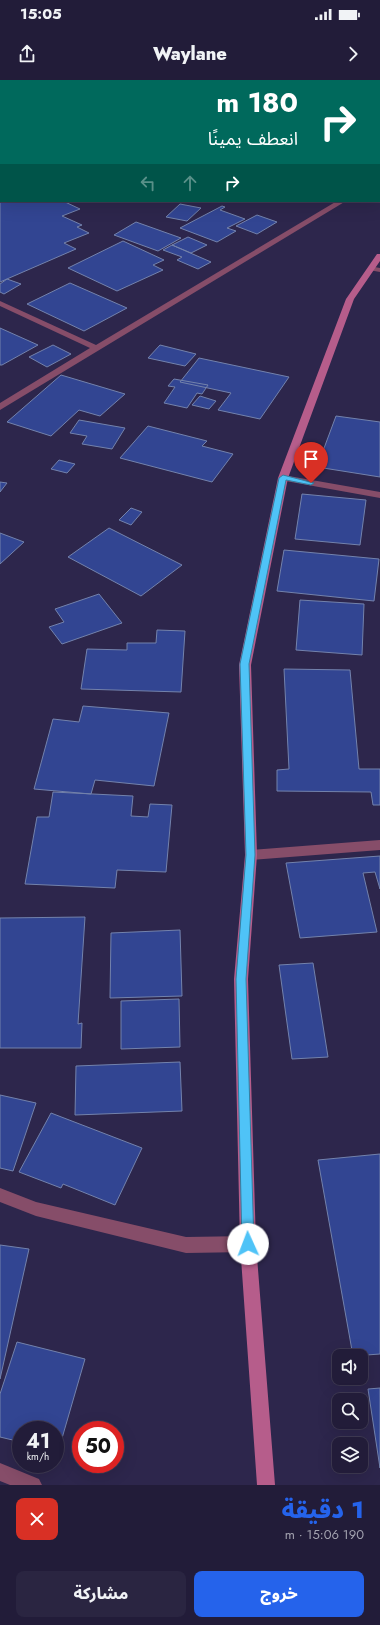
<!DOCTYPE html>
<html lang="ar">
<meta charset="utf-8">
<style>
body{margin:0;font-family:Jost,"Noto Sans Arabic",sans-serif;background:#2a2541;color:#f1f3f6;direction:rtl;height:100vh;display:flex;flex-direction:column;font-size:15px;white-space:nowrap}
*{box-sizing:border-box;margin:0}
p{font-size:13px;color:#a2a1ae}
.icon{flex:none;width:22px;height:22px;fill:none;stroke:currentColor;stroke-width:2;stroke-linecap:round;stroke-linejoin:round}
.map{position:relative;height:1405px;overflow:hidden;direction:ltr}
.panel{display:flex;flex-direction:column;background:#221c39;flex:1}
.panel>*{flex:none}
.banner{position:absolute;left:0px;top:0px;width:380px;height:122px;box-shadow:0 4px 16px #0002,0 0 0 1px #3f3a53;direction:rtl;background:#00695c;color:#fff;overflow:hidden}
.controls{position:absolute;left:332px;top:1269px;display:grid;gap:8px}
.controls a{display:grid;place-items:center;width:36px;height:36px;border-radius:8px;background:#221c39;box-shadow:0 4px 16px #0002,0 0 0 1px #3f3a53;font-size:20px}
.speed{position:absolute;left:12px;top:1341px;display:flex;gap:8px;font-size:20px;font-weight:700;text-align:center}
.speed>*{display:grid;place-content:center;width:52px;height:52px;border-radius:50%;background:#221c39;box-shadow:0 4px 16px #0002,0 0 0 1px #3f3a53;line-height:1}
.speed small{font-size:10px;font-weight:400}
.speed .limit{border:6px solid #d22;background:#fff;color:#111}
.pin{position:absolute;display:grid;place-items:center;width:34px;height:34px;color:#fff;margin:-41px -17px;border-radius:50% 50% 50% 0;rotate:-45deg;box-shadow:0 0 4px #0007}
.pin .icon{rotate:45deg}
.me{position:absolute;width:44px;margin:-22px;rotate:358deg;stroke-linejoin:round;filter:drop-shadow(0 0 3px #0008)}
.turn{display:flex;align-items:center;gap:14px;height:84px;padding:0 16px;font-size:18px}
.turn .icon{width:52px;height:52px;stroke-width:2.5}
.turn b{display:block;font-size:28px;line-height:34px}
.lanes{display:flex;align-items:center;height:38px;padding:0 16px;background:#0003;justify-content:center;gap:20px;direction:ltr}
.lanes .off{opacity:.35}
.round{display:grid;place-items:center;flex:none;width:42px;height:42px;border-radius:8px;background:#2a2541}
.head{display:flex;align-items:center;justify-content:space-between;height:68px;padding:0 16px}
h1{font-size:24px;font-weight:800;line-height:30px;color:#2563eb}
.button{display:flex;gap:8px;margin-top:auto;padding:8px 16px}
.button a{flex:1;height:46px;border-radius:8px;background:#2563eb;color:#fff;font-size:16px;font-weight:800;line-height:46px;text-align:center}
.button a+a{background:#2a2541;color:#f1f3f6}
.status{display:flex;justify-content:space-between;align-items:center;height:28px;padding:0 20px;background:#221c39;direction:ltr}
.status svg{height:11px;fill:currentColor}
header{display:flex;justify-content:space-between;align-items:center;height:52px;padding:0 16px;background:#221c39;font-size:18px;font-weight:800}
.map>svg:first-child{display:block}
.building{fill:#324592;stroke:#7382ac}
.lines{fill:none;stroke-linecap:round;stroke-linejoin:round}
.lane{fill:#864d69;fill-rule:evenodd}
.street{fill:#864d69;fill-rule:evenodd}
.secondary{fill:#b65d8b;fill-rule:evenodd}
.route{fill:#4fc3f7;stroke:#337fa1}
</style>
<div class="status"><b>15:05</b><svg viewBox="0 0 49 12"><path d="M0 12V9h3v3zM5 12V6h3v6zM10 12V3h3v9zM15 12V0h3v12zM26 1h20v11H26zM47 4h2v5h-2z"/></svg></div>
<header><svg class="icon" aria-label="forward" viewBox="0 0 24 24"><path d="M9 5l7 7-7 7"/></svg>Waylane<svg class="icon" aria-label="share" viewBox="0 0 24 24"><path d="M12 15V3M7 8l5-5 5 5M5 13v7h14v-7"/></svg></header>
<div class="map">
<svg width="380" height="1405" viewBox="0 0 380 1405">
<rect width="100%" height="100%" fill="#2d264c"/>
<path class="building" d="M0 121H63L80 129 62 136 82 145 77 147 89 153 64 163 76 169 0 202Z
M180 124 201 128 187 141 166 137Z
M222 126 225 127 220 130 245 139 227 148 236 151 217 162 180 148Z
M257 135 277 142 257 154 236 146Z
M136 142 181 158 158 171 114 155Z
M188 157 207 165 191 173 172 165Z
M123 161 164 180 153 185 163 190 117 211 68 188Z
M172 165 211 182 198 189 177 180 182 177 163 170Z
M7 199 21 204 4 214 0 212V204Z
M70 203 127 228 84 251 27 224Z
M0 248 38 265 2 285H0Z
M53 265 71 274 47 287 29 277Z
M160 265 196 274 185 286 148 278Z
M199 278 289 297 260 339 218 330 231 313 180 302Z
M61 295 125 314 100 336 79 330 51 356 7 342Z
M174 299 208 305 202 314 197 313 187 328 164 323 175 307 168 306Z
M200 316 216 321 209 329 192 325Z
M336 336 380 342V397L317 387Z
M79 340 125 348 112 369 82 364 87 356 70 353Z
M148 346 207 361 202 366 233 374 212 402 120 378Z
M59 380 75 384 67 393 51 389Z
M0 402 7 403 0 412Z
M302 414 366 420 360 465 295 459Z
M131 428 142 432 131 445 119 440Z
M109 448 182 485 141 516 68 477Z
M0 453 24 462 0 484Z
M284 470 379 479 374 521 277 511Z
M99 514 122 543 62 564 49 547 64 542 55 529Z
M300 520 364 524 362 575 296 570Z
M157 550 185 551 181 612 81 609 87 569 127 570V563H156Z
M284 589 350 590 359 689H380V725H373L371 712 277 711V690L289 689Z
M83 626 169 633 154 706 95 700 91 714 34 709 53 639 79 642Z
M53 712 133 716 131 736 148 737 150 724 172 725 166 792 117 790 115 808 25 804 37 737H49Z
M380 776V809L375 792 363 793 377 852 300 858 286 783Z
M85 837 78 944 82 943 81 968H0V838Z
M180 850 182 916 110 918 111 853Z
M313 883 328 977 292 979 279 885Z
M179 919 180 967 121 969V921Z
M180 982 182 1031 75 1035 76 986Z
M0 1015 36 1023 13 1091 0 1088Z
M51 1033 142 1068 115 1125 63 1104 61 1108 19 1092Z
M380 1074V1274L353 1276 318 1080Z
M0 1165 29 1169 0 1299Z
M17 1262 85 1279 58 1372H55V1350H21V1362L0 1357V1314Z
M380 1308V1388L368 1309Z"/>
<g class="lines">
<path class="lane" d="M369 186 380 188V192L369 190Z"/>
<path class="street" d="M274 0H283L284 1H275Z
M379 29H380V33H379Z
M379 96H380V100H379Z
M337 121H346L0 330V323L90 268 0 226V221L96 265Z
M283 395 380 412V418L280 400V396Z
M380 760V770L251 780 247 778 245 775 247 772 251 770Z
M0 1108 36 1122 186 1157 248 1156 254 1159 256 1164 254 1169 248 1172 186 1173 36 1136 0 1122Z
M0 1383 39 1399 42 1405H10L0 1401Z"/>
<path class="secondary" d="M377 174H380V181L354 219 288 398 251 585 257 775 248 899 256 1164 275 1405H257L240 1164 234 899 245 775 239 585 278 398 346 219Z"/>
</g>
<path class="route" d="M283 395 314 403 311 405 286 400 249 584 255 775 246 899 254 1164 253 1168 248 1169 244 1168 242 1164 236 899 246 775 240 584 279 398Z"/>
</svg>
<div class="controls">
<a><svg class="icon" aria-label="sound" viewBox="0 0 24 24"><path d="M4 9h4l5-4v14l-5-4H4zM17 9q2 3 0 6"/></svg></a>
<a><svg class="icon" aria-label="search" viewBox="0 0 24 24"><circle cx="10" cy="10" r="6"/><path d="M15 15l6 6"/></svg></a>
<a><svg class="icon" aria-label="layers" viewBox="0 0 24 24"><path d="M12 4l9 5-9 5-9-5zM3 14l9 5 9-5"/></svg></a>
</div>
<div class="speed"><div>41<small>km/h</small></div><div class="limit">50</div></div>
<div class="pin" style="left:311px;top:403px;background:#d93025"><svg class="icon" aria-label="arrive" viewBox="0 0 24 24"><path d="M6 21V4h12l-3 4 3 4H6"/></svg></div>
<svg class="me" style="left:248px;top:1164px" viewBox="-20 -20 40 40"><circle r="19" fill="#fff"/><path d="M0-13L10 11 0 6-10 11z" fill="#4fc3f7"/></svg>
<div class="banner">
<div class="turn"><svg class="icon" aria-label="right" viewBox="0 0 24 24"><path d="M7 20v-9h11M14 6l5 5-5 5"/></svg><div><b>180 m</b>انعطف يمينًا</div></div>
<div class="lanes"><svg class="icon off" aria-label="left" viewBox="0 0 24 24"><path d="M17 20v-9H6M10 6l-5 5 5 5"/></svg><svg class="icon off" aria-label="ahead" viewBox="0 0 24 24"><path d="M12 20V5M6 11l6-6 6 6"/></svg><svg class="icon" aria-label="right" viewBox="0 0 24 24"><path d="M7 20v-9h11M14 6l5 5-5 5"/></svg></div>
</div>
</div>
<section class="panel">
<div class="head"><div><h1>1 دقيقة</h1><p>190 m · 15:06</p></div><a class="round" style="background:#d93025;color:#fff"><svg class="icon" aria-label="close" viewBox="0 0 24 24"><path d="M6 6l12 12M18 6L6 18"/></svg></a></div>
<div class="button"><a>خروج</a><a>مشاركة</a></div>
</section>
